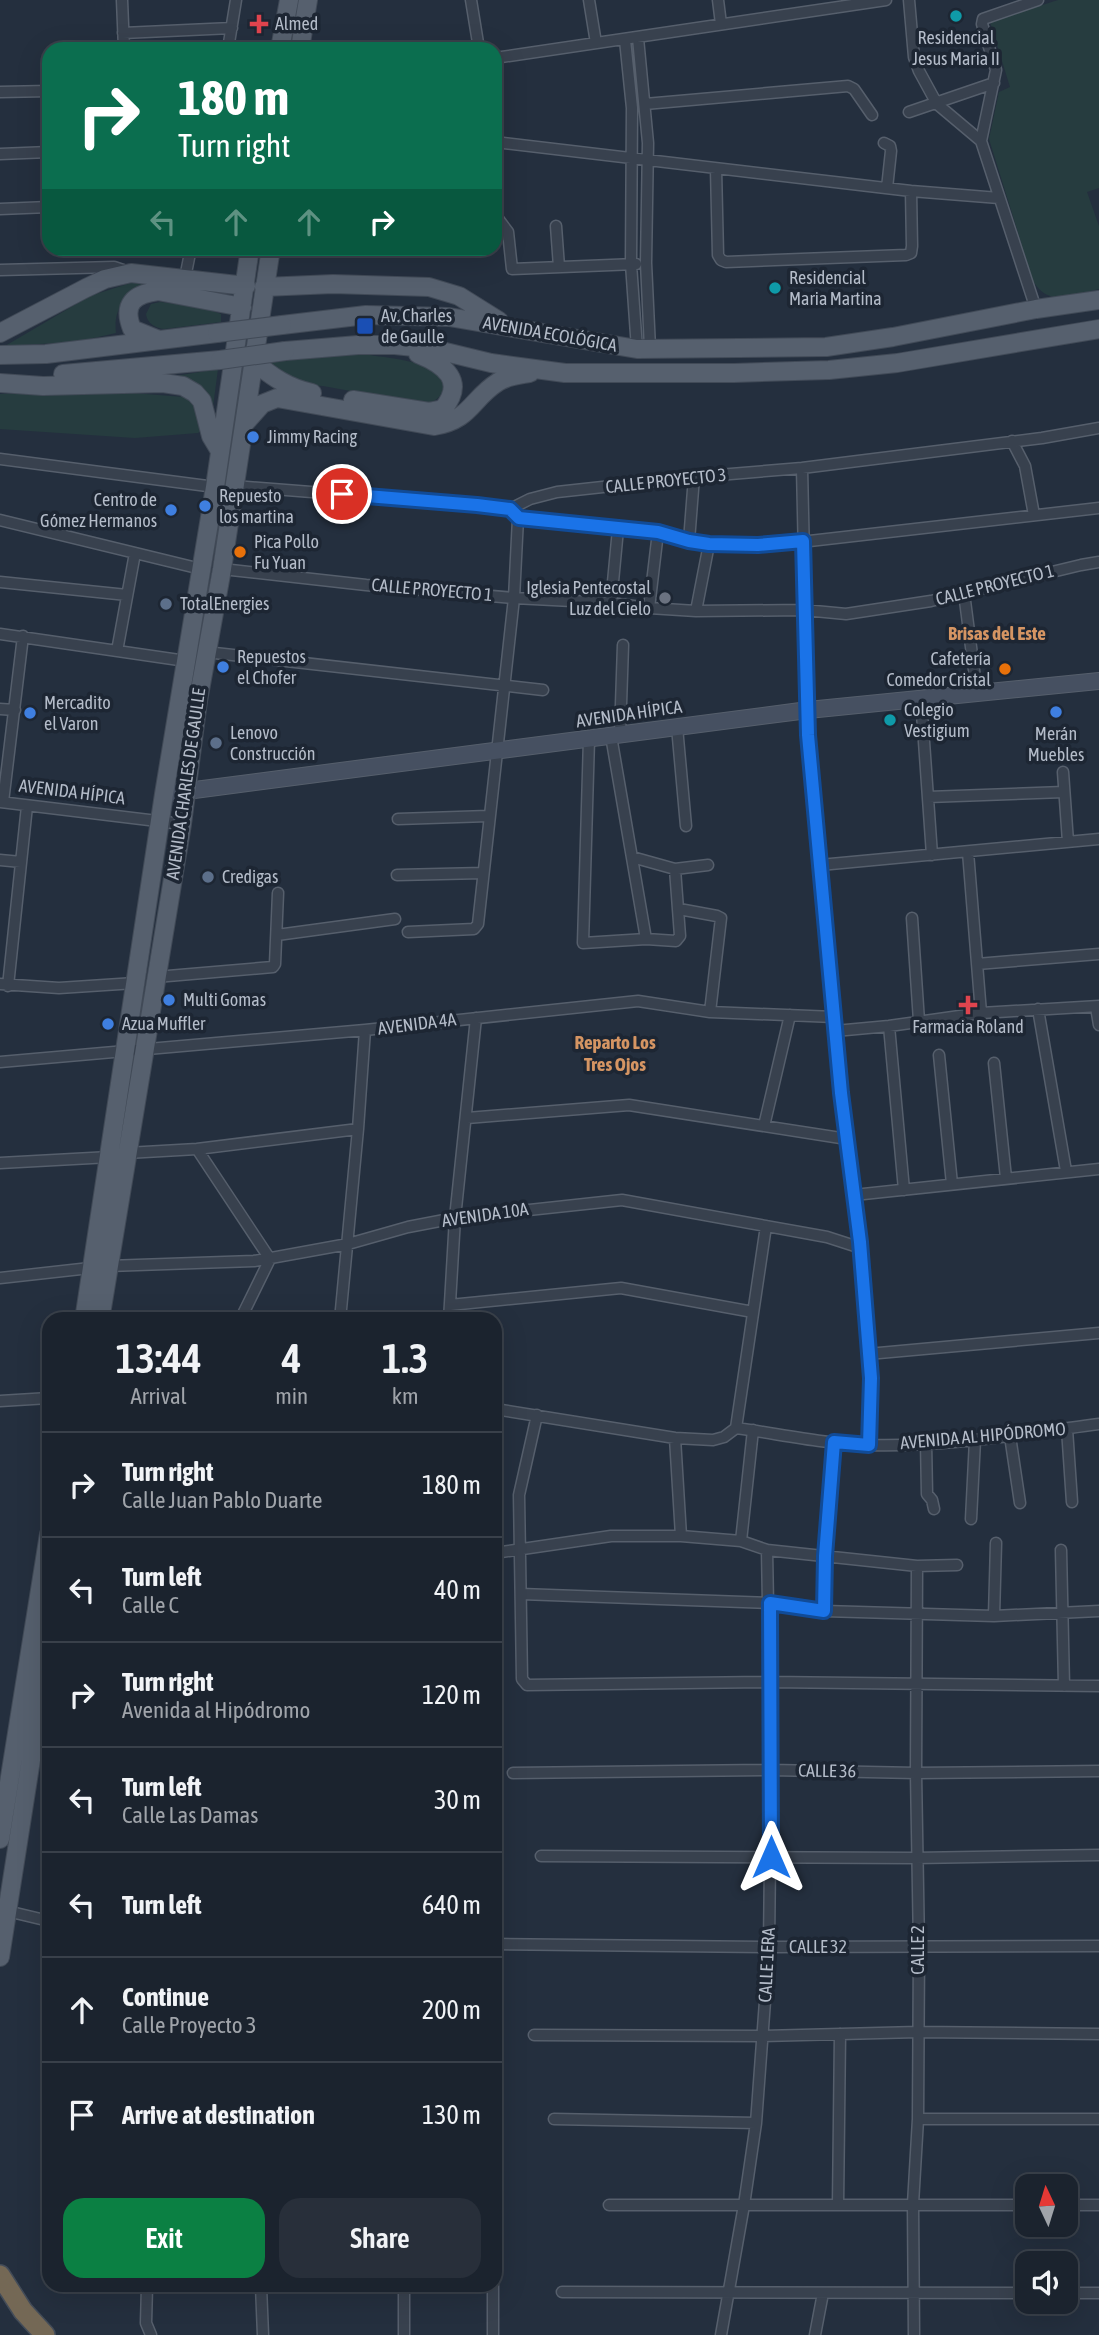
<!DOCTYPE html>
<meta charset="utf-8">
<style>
body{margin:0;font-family:"Asap Condensed",sans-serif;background:#282f3a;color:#f1f3f6;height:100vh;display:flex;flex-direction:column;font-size:26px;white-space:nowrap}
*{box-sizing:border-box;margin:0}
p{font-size:23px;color:#a0a4aa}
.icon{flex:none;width:38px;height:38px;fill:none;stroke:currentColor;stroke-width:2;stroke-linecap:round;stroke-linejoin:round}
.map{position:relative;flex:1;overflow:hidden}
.sheet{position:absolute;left:42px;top:1312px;width:460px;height:980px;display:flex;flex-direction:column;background:#1b232e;border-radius:21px;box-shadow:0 7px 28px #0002,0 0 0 2px #39404a}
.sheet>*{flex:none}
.top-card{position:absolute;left:42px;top:42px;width:460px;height:214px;border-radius:21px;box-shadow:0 7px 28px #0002,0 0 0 2px #39404a;background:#0b6e4f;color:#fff;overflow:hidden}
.needle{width:46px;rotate:356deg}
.fabs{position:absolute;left:1015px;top:2174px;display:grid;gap:14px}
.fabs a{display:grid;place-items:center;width:63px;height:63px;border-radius:14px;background:#1b232e;box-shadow:0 7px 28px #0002,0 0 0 2px #39404a;font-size:35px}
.pin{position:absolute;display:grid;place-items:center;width:60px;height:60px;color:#fff;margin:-30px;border:4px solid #fff;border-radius:50%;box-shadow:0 2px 7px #0007}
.me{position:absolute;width:77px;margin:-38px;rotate:0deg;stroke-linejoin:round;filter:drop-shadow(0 0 5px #0008)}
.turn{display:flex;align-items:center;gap:24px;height:147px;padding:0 21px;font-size:32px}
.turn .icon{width:91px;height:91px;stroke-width:2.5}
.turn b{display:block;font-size:49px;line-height:60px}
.lanes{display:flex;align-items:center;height:66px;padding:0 21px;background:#0003;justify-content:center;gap:35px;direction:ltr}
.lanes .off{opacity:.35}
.eta{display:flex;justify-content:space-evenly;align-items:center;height:119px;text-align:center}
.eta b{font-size:42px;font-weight:600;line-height:49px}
.primary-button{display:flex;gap:14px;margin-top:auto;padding:14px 21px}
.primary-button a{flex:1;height:80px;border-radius:21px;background:#0b8043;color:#fff;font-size:28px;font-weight:600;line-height:80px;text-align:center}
.primary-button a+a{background:#282f3a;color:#f1f3f6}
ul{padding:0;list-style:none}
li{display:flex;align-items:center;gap:21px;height:105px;padding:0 21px;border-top:2px solid #39404a}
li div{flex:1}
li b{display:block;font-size:26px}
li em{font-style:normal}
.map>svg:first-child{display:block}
.green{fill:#263c3f}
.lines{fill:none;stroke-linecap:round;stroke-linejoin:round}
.street-casing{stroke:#565f6c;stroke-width:13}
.secondary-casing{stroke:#565f6c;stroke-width:18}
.primary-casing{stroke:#414a57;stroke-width:20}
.highway-casing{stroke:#434c59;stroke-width:22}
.street{stroke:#38414e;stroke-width:10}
.secondary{stroke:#465061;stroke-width:16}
.primary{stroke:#56606e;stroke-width:18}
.highway{stroke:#746855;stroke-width:19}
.primary-bridge-casing{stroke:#414a57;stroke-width:20;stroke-linecap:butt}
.primary-bridge{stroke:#56606e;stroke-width:18}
.route-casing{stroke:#114b97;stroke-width:18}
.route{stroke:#1a73e8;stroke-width:12}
.culture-dot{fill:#0f9aa8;stroke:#1d2633;stroke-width:2.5}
.health-dot{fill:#e0444e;stroke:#1d2633;stroke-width:2.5}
.transit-dot{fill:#1a4fb4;stroke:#1d2633;stroke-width:2.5}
.shop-dot{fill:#3f7fe0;stroke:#1d2633;stroke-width:2.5}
.food-dot{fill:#e8710a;stroke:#1d2633;stroke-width:2.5}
.worship-dot{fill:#6b7280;stroke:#1d2633;stroke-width:2.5}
.service-dot{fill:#5c6f8a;stroke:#1d2633;stroke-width:2.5}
.labels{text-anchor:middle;stroke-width:7;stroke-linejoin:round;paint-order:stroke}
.poi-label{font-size:18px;fill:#b4bcc9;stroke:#1d2633;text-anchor:start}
.street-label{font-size:18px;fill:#b4bcc9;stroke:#1d2633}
.neighbourhood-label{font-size:19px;font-weight:bold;fill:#d59563;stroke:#1d2633}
</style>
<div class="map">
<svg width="1099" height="2335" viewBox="0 0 1099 2335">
<rect width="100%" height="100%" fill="#242f3e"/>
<path class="green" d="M1058 0H1099V188L1087 192 1099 226V289C1073 295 1049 308 1033 281L989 139 999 92 1010 87 990 22Z
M140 280 145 283C125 295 113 309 116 333L76 342 5 346 90 296Z
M160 302 202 307 221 314V322L164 329C155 328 147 323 146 314L151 304Z
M364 354C389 359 427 358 443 382 445 396 435 403 422 404L323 386 303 385 275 368 271 362 313 357Z
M218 369 213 407 206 396 145 381Z
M94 390 184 397 196 405 203 429 198 433 135 438 0 429V394Z"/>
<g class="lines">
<defs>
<path id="street" d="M122 0 124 49
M471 0 479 49
M589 0 596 43
M718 0 721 24
M909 0 914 57 919 71 937 104 981 141 1036 309
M123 33 232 28
M638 38 648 143 646 263 650 348
M625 40 632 108 631 264 637 349
M228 49 236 0
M495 58 886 0
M0 92 49 91
M645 104 848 86 854 89 872 115
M909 112 994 83
M981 141 996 70 982 24 983 19 1038 0
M495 142 911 191 999 198
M884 143 890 146 891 151 887 188
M0 154 49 152
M716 169 718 255 721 260 726 262 906 255 911 253 912 246 911 191
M0 209 49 207
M499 220 508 232 512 269 636 264
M556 226 559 267
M0 270 114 267 129 272
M185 278 191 248
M1012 441 1025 466 1034 515
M0 459 215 487
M802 468 808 735 841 1093 861 1248 871 1379 869 1445
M235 486 477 505 510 509 530 499 557 492 694 477 802 468 1042 438 1099 428
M518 518 658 532 689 541 709 544 792 543 1099 508
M0 520 201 569
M689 541 694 477
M222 569 366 585 514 598 611 603 649 608 696 611 804 610 846 614 931 601 1081 565 1099 562
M0 582 127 595
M964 593 977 693
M611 603 618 529
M649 608 658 532
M696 611 709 544
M0 634 186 661
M117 651 135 553
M206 652 543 690
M921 699 932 855
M0 709 15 710
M677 727 686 826
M620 734 623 645
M611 736 646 939
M589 739 583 943 646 939 676 941 680 936 675 869 632 857
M1063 772 1068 842
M928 797 1064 792
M0 802 182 824
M3 802 23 636
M398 819 488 816
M968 852 981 1013
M0 860 21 862
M820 865 1099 839
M675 869 708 865
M397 875 483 873
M679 909 717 916 721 918 710 1012
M912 918 919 1021
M408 932 474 929 478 924 514 598 518 518 515 514
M277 935 395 919
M977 964 1099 954
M156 977 273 967 275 964 278 893
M0 984 59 988 135 983
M8 986 27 806
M1096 1007 1099 1025
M1038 1009 1066 1171
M889 1026 904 1190
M835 1031 889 1026 981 1013 1099 1006
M939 1055 952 1184
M0 1062 365 1030 638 1001 710 1012 834 1017
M994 1063 1006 1178
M467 1118 629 1105 847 1139
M764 1126 790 1015
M197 1149 270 1259 240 1320
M127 1153 197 1149 358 1129
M0 1163 110 1157
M854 1195 1099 1169
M0 1278 108 1266 254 1261 348 1244 408 1227 455 1218 622 1200 827 1237 861 1248
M450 1305 621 1288 753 1312
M340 1320 358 1129 365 1030
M449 1320 455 1218 476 1018
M868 1354 1099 1333
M0 1401 49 1398
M495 1409 675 1438 713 1440 724 1437 736 1428C780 1434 824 1444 869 1445 944 1447 1024 1434 1099 1424
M537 1415 519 1495 522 1679 527 1685 770 1682 1099 1686
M736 1428 766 1226
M1067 1429 1072 1502
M1010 1436 1020 1503
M675 1438 681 1536
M926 1442 927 1494 932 1500 934 1509
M971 1519 975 1440
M741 1541 753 1430
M1061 1550 1064 1686
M495 1553 611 1536H681L741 1541 767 1550 917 1566 957 1565
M521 1594 770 1603 824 1611 994 1616 1099 1611
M824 1611 825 1556 834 1442
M994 1616 996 1543
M513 1773 771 1770 916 1773 1099 1771
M541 1856 915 1858 1099 1855
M7 1911 49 1921
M495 1944 769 1947 1099 1946
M534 2035 763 2036 918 2032 1099 2034
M554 2119 756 2123
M918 2119H1099
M609 2205H1027
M838 2205 840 2034
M1066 2205H1099
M147 2286 146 2323 151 2335
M261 2286 263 2335
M404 2286V2335
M493 2286V2335
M562 2292 1027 2293
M1066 2293H1099
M721 2335 744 2205 756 2123 769 1947 771 1770 767 1550
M815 2335 823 2293
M914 2335 913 2204 918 2119 919 1947 916 1773 917 1566"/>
<path id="secondary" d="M164 794 808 710 1099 681"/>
<path id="primary" d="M280 49 289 0
M300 49 308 0
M264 287 333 284 429 287 459 296 499 321
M282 325 366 315 449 317 637 349 826 347 893 337 1036 309 1099 300
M0 333 86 288 105 279 131 273 246 286
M159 340 132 329C122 304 134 294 158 291L242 307
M285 351 358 345H395L433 349 491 363 565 373H734L829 370 897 363 1099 329
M0 355 46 354 217 333
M254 362C273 377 288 388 312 393
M63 374 220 360
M0 383 43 386 163 383 183 386 195 393 202 401 211 436 220 451
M353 400 429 412 443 409C466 381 445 365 418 354
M245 423 262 404 277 398 434 426C471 420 471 399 498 382 507 376 519 375 530 373
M84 1320 164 794 215 487 250 248
M100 1320 182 824 198 701 222 569 271 248
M0 1839 49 1534
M0 1957 49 1645"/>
<path id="highway" d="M0 2275 23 2311 45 2335"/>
</defs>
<use href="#street" class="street-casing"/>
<use href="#secondary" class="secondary-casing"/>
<use href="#primary" class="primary-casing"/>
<use href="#highway" class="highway-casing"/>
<use href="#street" class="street"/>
<use href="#secondary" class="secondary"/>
<use href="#primary" class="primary"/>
<use href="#highway" class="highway"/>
<defs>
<path id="primary-bridge" d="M217 333 282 325
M220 360 285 351"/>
</defs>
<use href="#primary-bridge" class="primary-bridge-casing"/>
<use href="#primary-bridge" class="primary-bridge"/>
</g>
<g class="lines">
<defs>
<path id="route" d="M342 494 477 505 510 509 519 518 658 532 689 541 709 544 758 545 803 541 808 735 841 1093 860 1242 871 1378 869 1445 834 1442 825 1556 824 1611 770 1603 771 1857"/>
</defs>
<use href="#route" class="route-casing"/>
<use href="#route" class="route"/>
</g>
<g class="culture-dot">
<circle cx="956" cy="16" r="7"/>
<circle cx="775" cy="288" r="7"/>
<circle cx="890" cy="720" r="7"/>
</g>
<g class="health-dot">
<path d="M255.5 13.5h7v7h7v7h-7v7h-7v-7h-7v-7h7z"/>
<path d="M964.5 994.5h7v7h7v7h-7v7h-7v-7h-7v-7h7z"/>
</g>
<rect class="transit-dot" x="356" y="317" width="18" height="18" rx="3.5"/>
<g class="shop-dot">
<circle cx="253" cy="437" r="7"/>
<circle cx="205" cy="506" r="7"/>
<circle cx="171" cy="510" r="7"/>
<circle cx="223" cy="667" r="7"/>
<circle cx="1056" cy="712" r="7"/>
<circle cx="30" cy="713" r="7"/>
<circle cx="169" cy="1000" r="7"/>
<circle cx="108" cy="1024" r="7"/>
</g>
<g class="food-dot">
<circle cx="240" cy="552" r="7"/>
<circle cx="1005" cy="669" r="7"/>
</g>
<circle class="worship-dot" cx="665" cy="598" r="7"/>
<g class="service-dot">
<circle cx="166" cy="604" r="7"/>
<circle cx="216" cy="743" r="7"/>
<circle cx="208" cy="877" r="7"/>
</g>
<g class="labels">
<g class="poi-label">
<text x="275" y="30">Almed</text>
<text x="956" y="44" text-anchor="middle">Residencial<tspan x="956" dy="21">Jesus Maria II</tspan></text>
<text x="789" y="284">Residencial<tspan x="789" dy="21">Maria Martina</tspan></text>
<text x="381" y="322">Av. Charles<tspan x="381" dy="21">de Gaulle</tspan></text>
<text x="267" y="443">Jimmy Racing</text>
<text x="219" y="502">Repuesto<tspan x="219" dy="21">los martina</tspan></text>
<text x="157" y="506" text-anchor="end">Centro de<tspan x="157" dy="21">Gómez Hermanos</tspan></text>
<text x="254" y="548">Pica Pollo<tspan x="254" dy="21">Fu Yuan</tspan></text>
<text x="651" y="594" text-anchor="end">Iglesia Pentecostal<tspan x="651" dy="21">Luz del Cielo</tspan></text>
<text x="180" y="610">TotalEnergies</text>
<text x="237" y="663">Repuestos<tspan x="237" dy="21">el Chofer</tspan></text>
<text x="991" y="665" text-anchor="end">Cafetería<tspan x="991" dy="21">Comedor Cristal</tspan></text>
<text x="44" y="709">Mercadito<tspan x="44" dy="21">el Varon</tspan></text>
<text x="904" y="716">Colegio<tspan x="904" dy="21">Vestigium</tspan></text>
<text x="230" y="739">Lenovo<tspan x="230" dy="21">Construcción</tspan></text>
<text x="1056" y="740" text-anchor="middle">Merán<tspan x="1056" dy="21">Muebles</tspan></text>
<text x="222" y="883">Credigas</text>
<text x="183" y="1006">Multi Gomas</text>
<text x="122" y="1030">Azua Muffler</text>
<text x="968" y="1033" text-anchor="middle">Farmacia Roland</text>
</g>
<g class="street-label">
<text transform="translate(550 334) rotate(10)" y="6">AVENIDA ECOLÓGICA</text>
<text transform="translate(666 481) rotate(-6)" y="6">CALLE PROYECTO 3</text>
<text transform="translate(995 585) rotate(-14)" y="6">CALLE PROYECTO 1</text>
<text transform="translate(432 590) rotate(5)" y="6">CALLE PROYECTO 1</text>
<text transform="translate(629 714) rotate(-8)" y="6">AVENIDA HÍPICA</text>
<text transform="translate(186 784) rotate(-82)" y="6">AVENIDA CHARLES DE GAULLE</text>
<text transform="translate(72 792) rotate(7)" y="6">AVENIDA HÍPICA</text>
<text transform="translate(417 1024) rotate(-7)" y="6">AVENIDA 4A</text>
<text transform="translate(485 1215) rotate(-8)" y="6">AVENIDA 10A</text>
<text transform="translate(983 1436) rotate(-5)" y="6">AVENIDA AL HIPÓDROMO</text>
<text transform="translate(827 1771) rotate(1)" y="6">CALLE 36</text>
<text x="818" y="1953">CALLE 32</text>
<text transform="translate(918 1950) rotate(-90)" y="6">CALLE 2</text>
<text transform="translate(767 1965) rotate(-87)" y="6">CALLE 1ERA</text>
</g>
<g class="neighbourhood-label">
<text x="997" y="640">Brisas del Este</text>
<text x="615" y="1049">Reparto Los<tspan x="615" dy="22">Tres Ojos</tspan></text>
</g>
</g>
</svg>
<div class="fabs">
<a><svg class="needle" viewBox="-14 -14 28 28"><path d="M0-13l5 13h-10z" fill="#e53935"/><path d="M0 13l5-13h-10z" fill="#a0a4aa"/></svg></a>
<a><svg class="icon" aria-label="sound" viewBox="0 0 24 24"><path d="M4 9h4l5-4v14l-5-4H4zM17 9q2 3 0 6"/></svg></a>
</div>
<div class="pin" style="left:342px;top:494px;background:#d93025"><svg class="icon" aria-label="arrive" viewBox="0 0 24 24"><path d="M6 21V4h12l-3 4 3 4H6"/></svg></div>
<svg class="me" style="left:771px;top:1857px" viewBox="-20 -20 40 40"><path d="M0-17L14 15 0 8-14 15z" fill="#1a73e8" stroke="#fff" stroke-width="4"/></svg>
<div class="top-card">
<div class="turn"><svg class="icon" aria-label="right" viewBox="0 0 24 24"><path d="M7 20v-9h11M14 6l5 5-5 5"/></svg><div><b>180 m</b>Turn right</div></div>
<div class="lanes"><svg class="icon off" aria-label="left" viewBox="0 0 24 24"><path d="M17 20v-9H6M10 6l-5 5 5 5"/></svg><svg class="icon off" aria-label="ahead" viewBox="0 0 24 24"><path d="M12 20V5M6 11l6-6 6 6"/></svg><svg class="icon off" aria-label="ahead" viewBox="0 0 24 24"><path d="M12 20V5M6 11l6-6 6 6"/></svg><svg class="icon" aria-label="right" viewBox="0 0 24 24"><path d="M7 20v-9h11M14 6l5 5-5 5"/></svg></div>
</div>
<section class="sheet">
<div class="eta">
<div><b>13:44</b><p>Arrival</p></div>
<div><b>4</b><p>min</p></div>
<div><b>1.3</b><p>km</p></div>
</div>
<ul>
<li><svg class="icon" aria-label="right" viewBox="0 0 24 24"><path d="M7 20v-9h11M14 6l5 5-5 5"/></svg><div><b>Turn right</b><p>Calle Juan Pablo Duarte</p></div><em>180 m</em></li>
<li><svg class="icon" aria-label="left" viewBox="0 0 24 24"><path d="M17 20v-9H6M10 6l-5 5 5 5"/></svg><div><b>Turn left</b><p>Calle C</p></div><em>40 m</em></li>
<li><svg class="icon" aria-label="right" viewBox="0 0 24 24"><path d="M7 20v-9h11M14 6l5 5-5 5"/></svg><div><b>Turn right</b><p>Avenida al Hipódromo</p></div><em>120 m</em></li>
<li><svg class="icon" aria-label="left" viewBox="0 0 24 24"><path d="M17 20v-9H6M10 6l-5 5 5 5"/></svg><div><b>Turn left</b><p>Calle Las Damas</p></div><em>30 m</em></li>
<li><svg class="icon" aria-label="left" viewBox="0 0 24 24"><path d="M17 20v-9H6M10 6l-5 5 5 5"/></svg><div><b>Turn left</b></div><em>640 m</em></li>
<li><svg class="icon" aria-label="ahead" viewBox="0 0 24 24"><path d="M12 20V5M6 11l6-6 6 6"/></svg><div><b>Continue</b><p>Calle Proyecto 3</p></div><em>200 m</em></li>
<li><svg class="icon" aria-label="arrive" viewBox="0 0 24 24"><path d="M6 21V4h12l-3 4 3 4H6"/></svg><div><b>Arrive at destination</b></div><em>130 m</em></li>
</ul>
<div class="primary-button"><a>Exit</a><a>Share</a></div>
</section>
</div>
